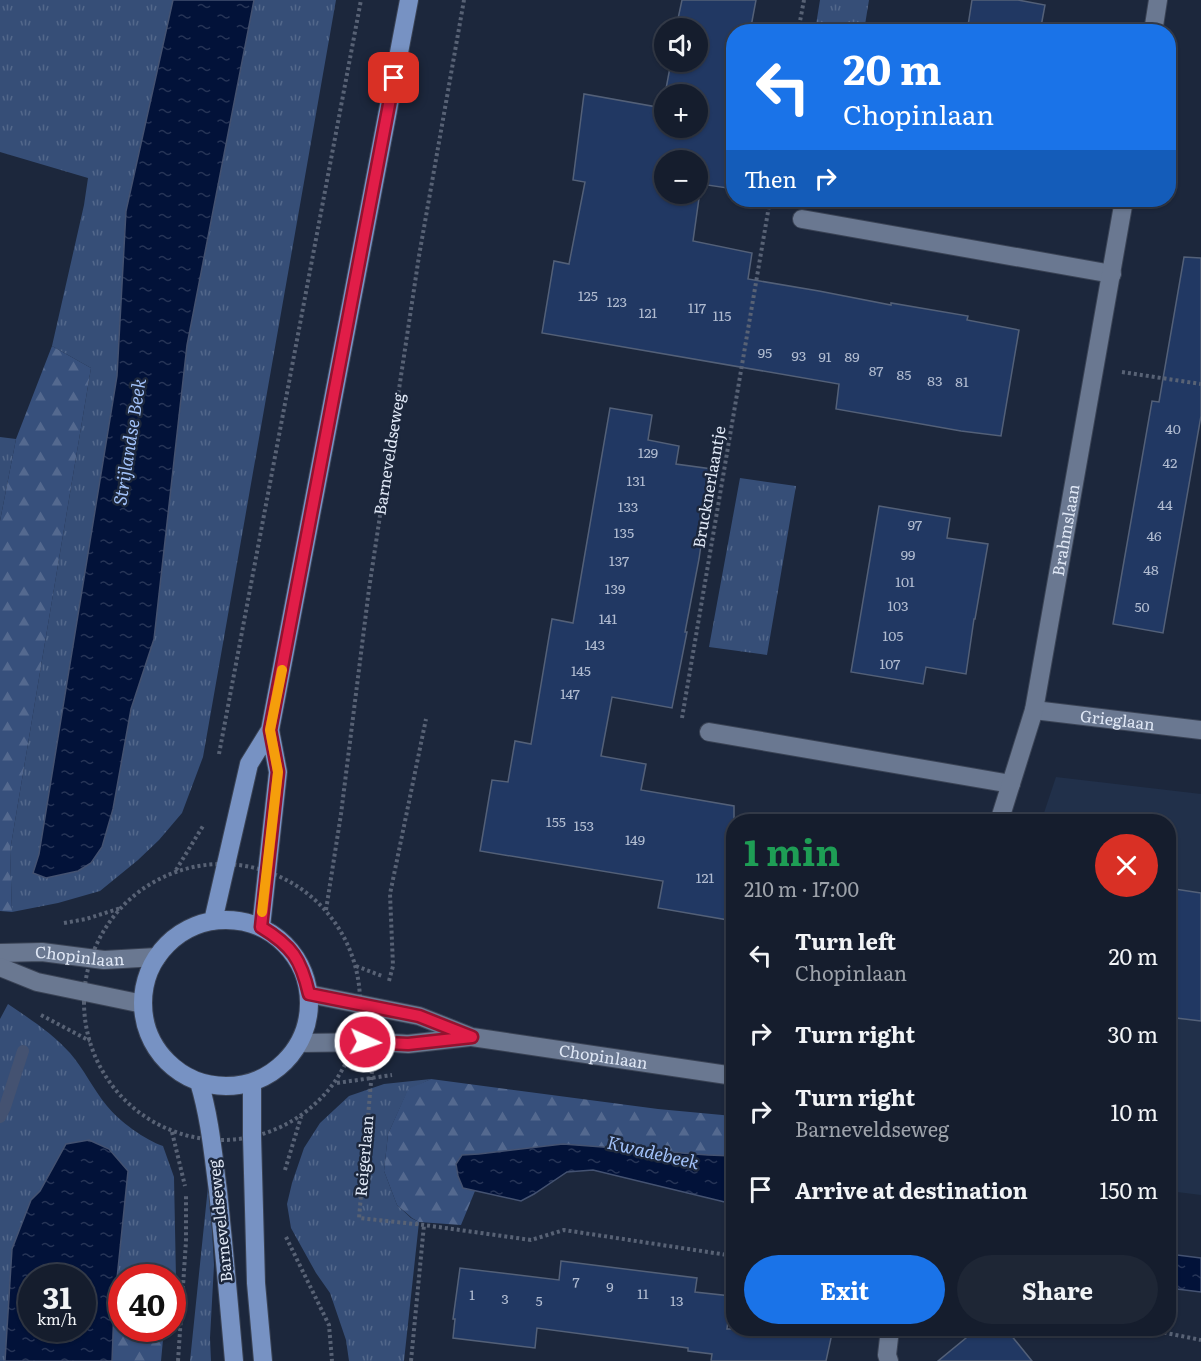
<!DOCTYPE html>
<meta charset="utf-8">
<style>
body{margin:0;font-family:Literata,serif;background:#1e2635;color:#f1f3f6;height:100vh;display:flex;flex-direction:column;font-size:22px;white-space:nowrap}
*{box-sizing:border-box;margin:0}
p{font-size:20px;color:#9da2aa}
.icon{flex:none;width:33px;height:33px;fill:none;stroke:currentColor;stroke-width:2;stroke-linecap:round;stroke-linejoin:round}
.map{position:relative;flex:1;overflow:hidden}
.details{position:absolute;left:726px;top:814px;width:450px;height:522px;display:flex;flex-direction:column;background:#151d2d;border-radius:24px;box-shadow:0 2px 4px #0004,0 0 0 2px #343b49}
.details>*{flex:none}
.hud{position:absolute;left:726px;top:24px;width:450px;height:183px;border-radius:24px;box-shadow:0 2px 4px #0004,0 0 0 2px #343b49;background:#1a73e8;color:#fff;overflow:hidden}
.tools{position:absolute;left:654px;top:18px;display:grid;gap:12px}
.tools a{display:grid;place-items:center;width:54px;height:54px;border-radius:50%;background:#151d2d;box-shadow:0 2px 4px #0004,0 0 0 2px #343b49;font-size:30px}
.speed{position:absolute;left:18px;top:1264px;display:flex;gap:12px;font-size:30px;font-weight:700;text-align:center}
.speed>*{display:grid;place-content:center;width:78px;height:78px;border-radius:50%;background:#151d2d;box-shadow:0 2px 4px #0004,0 0 0 2px #343b49;line-height:1}
.speed small{font-size:15px;font-weight:400}
.speed .limit{border:9px solid #d22;background:#fff;color:#111}
.pin{position:absolute;display:grid;place-items:center;width:51px;height:51px;color:#fff;margin:-26px;border-radius:12px;box-shadow:0 3px 9px #0006}
.me{position:absolute;width:66px;margin:-33px;rotate:93deg;stroke-linejoin:round;filter:drop-shadow(0 0 4px #0008)}
.turn{display:flex;align-items:center;gap:21px;height:126px;padding:0 18px;font-size:27px}
.turn .icon{width:78px;height:78px;stroke-width:2.5}
.turn b{display:block;font-size:42px;line-height:51px}
.then{display:flex;align-items:center;height:57px;padding:0 18px;background:#0003;gap:12px;font-size:22px}
.round{display:grid;place-items:center;flex:none;width:63px;height:63px;border-radius:32px;background:#1e2635}
.overview{display:flex;align-items:center;justify-content:space-between;height:102px;padding:0 18px}
h1{font-size:36px;font-weight:700;line-height:45px;color:#1e9e55}
.action{display:flex;gap:12px;margin-top:auto;padding:12px 18px}
.action a{flex:1;height:69px;border-radius:36px;background:#1a73e8;color:#fff;font-size:24px;font-weight:700;line-height:69px;text-align:center}
.action a+a{background:#1e2635;color:#f1f3f6}
ul{padding:0;list-style:none}
li{display:flex;align-items:center;gap:18px;height:78px;padding:0 18px}
li div{flex:1}
li b{display:block;font-size:22px}
li em{font-style:normal}
.map>svg:first-child{display:block}
.built{fill:#21304a}
.grass{fill:url(#grass-tufts)}
.forest{fill:url(#forest-firs)}
.water{fill:url(#water-ripples);stroke:#445271;stroke-width:1.5;fill-rule:evenodd}
.lines{fill:none;stroke-linecap:round;stroke-linejoin:round}
.stream{stroke:#445271;stroke-width:12}
.building{fill:#213863;stroke:#536078;stroke-width:1.5;fill-rule:evenodd}
.minor-casing{stroke:#3a4355;stroke-width:20}
.major-casing{stroke:#3a4355;stroke-width:20}
.path{stroke:#586275;stroke-width:4;stroke-dasharray:3 3;stroke-linecap:butt}
.minor{stroke:#6a7891;stroke-width:18}
.major{stroke:#7792c3;stroke-width:18}
.route-casing{stroke:#92132f;stroke-width:15}
.route{stroke:#e11d48;stroke-width:10}
.slow{stroke:#f59e0b;stroke-width:10}
.labels{text-anchor:middle;stroke-width:5;stroke-linejoin:round;paint-order:stroke}
.number-label{font-size:14px;fill:#b0bbd0}
.street-label{font-size:16px;fill:#dfe7f5;stroke:#1c273c}
.water-label{font-size:18px;font-style:italic;fill:#a2c2fa;stroke:#1c273c}
</style>
<div class="map">
<svg width="1201" height="1361" viewBox="0 0 1201 1361">
<defs>
<pattern id="grass-tufts" width="24" height="20" patternUnits="userSpaceOnUse" patternTransform="scale(1.5)"><rect width="24" height="20" fill="#364e77"/><path d="M3 7l-1-3M5 7V3M7 7l1-3M15 17l-1-3M17 17v-4M19 17l1-3" fill="none" stroke="#53688b"/></pattern>
<pattern id="forest-firs" width="22" height="20" patternUnits="userSpaceOnUse" patternTransform="scale(1.5)"><rect width="22" height="20" fill="#37507c"/><path d="M5 1l3.5 6h-7zM16 11l3.5 6h-7z" fill="#54698f"/></pattern>
<pattern id="water-ripples" width="26" height="14" patternUnits="userSpaceOnUse" patternTransform="scale(1.5)"><rect width="26" height="14" fill="#021239"/><path d="M2 4q2-2 4 0t4 0M15 11q2-2 4 0t4 0" fill="none" stroke="#263456"/></pattern>
</defs>
<rect width="100%" height="100%" fill="#1c273c"/>
<path class="built" d="M1056 777 1201 794V1195L1169 1191 1168 822H1041Z"/>
<path class="grass" d="M0 0H173L126 211 117 376 39 854 33 873 46 878 78 871 91 863 102 847 113 809 131 709 154 639 187 345 254 0H336L203 757 182 813 159 840 138 860 100 891 58 903 12 912 10 851 91 368 52 346 84 205 88 178 0 152Z
M820 0H869L864 31H815Z
M0 437 16 439 0 521Z
M740 478 796 486 767 655 709 647Z
M8 1004C30 1019 52 1033 70 1053 84 1069 93 1089 107 1106 119 1121 145 1140 163 1146L174 1177 176 1279 173 1292 172 1278H122L121 1310 114 1308 128 1171 66 1144 40 1191 31 1200 12 1249 5 1361H0V1019Z
M431 1079 408 1090 388 1134 384 1171 397 1205 411 1218 419 1222 404 1361H349L346 1340 330 1293 316 1273 291 1228 287 1204 292 1183 304 1148 320 1123 349 1096 384 1084Z
M209 1177 214 1265 210 1338 211 1361H190Z"/>
<path class="forest" d="M52 346 91 368 10 851 12 912 0 911V521L16 439Z
M431 1079 658 1109 733 1116V1156L463 1155 456 1164 458 1176 463 1188 475 1191 461 1225 419 1222 412 1218 397 1205 384 1171 388 1134 408 1089Z
M114 1308 121 1310 122 1329H164L161 1361H112Z"/>
<path class="water" d="M173 0H254L187 345 154 639 131 709 113 809 102 847 91 863 78 871 46 878 33 873 39 854 117 376 126 211Z
M89 1140 109 1149 128 1171 114 1308 112 1361H5L12 1249 31 1200 40 1191 66 1144ZM32 1278H82V1329H32Z
M563 1144 708 1155 733 1156V1204L593 1170 567 1172 534 1194 521 1201 463 1188 458 1176 456 1164 462 1155 479 1154Z
M1169 1254 1201 1258V1292L1169 1288Z"/>
<g class="lines">
<path class="stream" d="M0 1117 5 1107 23 1051"/>
</g>
<path class="building" d="M682 0H756L750 32H734V189L701 184 693 241 752 253 748 279 819 291 891 305V303L968 316 967 320 1019 330 1001 436 961 431 836 409 839 384 542 333 554 261 569 264 585 182 573 180 584 94 663 108 664 99V128H698V94H665L671 62H698V28H676ZM664 160H698V194H664Z
M972 0H1018L1045 5 1040 32H967Z
M1184 257 1201 258V416L1163 633 1113 624 1152 401 1159 402Z
M610 408 652 415 648 440 679 446 676 464 712 469 699 559 685 632H687L672 708 612 697 601 756 646 764 641 790 734 806V921L658 908 663 881 480 851 492 780 508 782 515 741 531 744 552 619 573 623Z
M879 506 950 518 947 538 988 544 975 619H974L966 674 926 667 923 684 851 672Z
M1168 888 1201 893V1021L1168 1017Z
M561 1261 697 1278 695 1292 731 1296 727 1329H833L826 1361H711L712 1354 688 1351V1348L537 1328 535 1348 453 1338 455 1319H453L460 1268 559 1280Z
M977 1329H1006L1032 1361H938Z"/>
<g class="lines">
<defs>
<g id="minor">
<path d="M1153 32 1158 0"/>
<path d="M802 219 1112 274"/>
<path id="s1" d="M1034 710 1201 730"/>
<path d="M709 732 1011 784"/>
<path id="s2" d="M999 822 1034 710 1124 200"/>
<path id="s3" d="M0 953 42 952 104 960 157 957"/>
<path d="M0 967 37 982 143 1004"/>
<path id="s4" d="M309 994 419 1016 472 1037 734 1076"/>
<path d="M300 1043 378 1042 408 1044 470 1037"/>
<path d="M889 1361 887 1355 890 1329"/>
</g>
<path id="major" d="M143 1003a83 83 0 1 1 166 0a83 83 0 1 1-166 0Z
M213 921 249 764 270 730 409 0
M261 927 278 772 270 730
M199 1082C210 1118 213 1154 218 1191 224 1248 229 1304 234 1361
M252 1082V1136L256 1283 263 1361"/>
</defs>
<use href="#minor" class="minor-casing"/>
<use href="#major" class="major-casing"/>
<path class="path" d="M798 32 804 0
M1122 372 1201 384
M682 718 770 200
M219 754 361 0
M84 1002a138 138 0 1 1 276 0a138 138 0 1 1-276 0Z
M176 870 203 826
M326 910 341 814 369 589 419 256 464 0
M64 923 86 919 121 908
M356 966 382 976
M389 981 393 966 390 894 426 719
M41 1015 90 1041
M372 1071 359 1218 424 1225 531 1240 564 1230 734 1256
M337 1083 392 1075
M172 1132 185 1186
M285 1170 301 1117
M286 1237 329 1325 332 1361
M1146 1329 1201 1340
M178 1361 186 1241V1194
M411 1361 424 1225"/>
<use href="#minor" class="minor"/>
<use href="#major" class="major"/>
</g>
<g class="lines">
<defs>
<path id="route" d="M365 1042 408 1044 472 1037 419 1016 309 994C301 959 292 946 261 927L278 772 270 730 394 78"/>
</defs>
<use href="#route" class="route-casing"/>
<use href="#route" class="route"/>
<path class="slow" d="M262 912 278 772 270 730 282 670"/>
</g>
<g class="labels">
<g class="number-label">
<text x="588" y="301">125</text>
<text x="617" y="307">123</text>
<text x="697" y="313">117</text>
<text x="648" y="318">121</text>
<text x="722" y="321">115</text>
<text x="765" y="358">95</text>
<text x="799" y="361">93</text>
<text x="825" y="362">91</text>
<text x="852" y="362">89</text>
<text x="876" y="376">87</text>
<text x="904" y="380">85</text>
<text x="935" y="386">83</text>
<text x="962" y="387">81</text>
<text x="1173" y="434">40</text>
<text x="648" y="458">129</text>
<text x="1170" y="468">42</text>
<text x="636" y="486">131</text>
<text x="1165" y="510">44</text>
<text x="628" y="512">133</text>
<text x="915" y="530">97</text>
<text x="624" y="538">135</text>
<text x="1154" y="541">46</text>
<text x="908" y="560">99</text>
<text x="619" y="566">137</text>
<text x="1151" y="575">48</text>
<text x="905" y="587">101</text>
<text x="615" y="594">139</text>
<text x="898" y="611">103</text>
<text x="1142" y="612">50</text>
<text x="608" y="624">141</text>
<text x="893" y="641">105</text>
<text x="595" y="650">143</text>
<text x="890" y="669">107</text>
<text x="581" y="676">145</text>
<text x="570" y="699">147</text>
<text x="556" y="827">155</text>
<text x="584" y="831">153</text>
<text x="635" y="845">149</text>
<text x="705" y="883">121</text>
<text x="576" y="1287">7</text>
<text x="610" y="1292">9</text>
<text x="643" y="1299">11</text>
<text x="472" y="1300">1</text>
<text x="505" y="1304">3</text>
<text x="539" y="1306">5</text>
<text x="677" y="1306">13</text>
</g>
<g class="street-label">
<text transform="translate(389 454) rotate(-81)" y="6">Barneveldseweg</text>
<text transform="translate(709 487) rotate(-80)" y="6">Brucknerlaantje</text>
<text dy="6" stroke="none"><textPath href="#s2" startOffset="300">Brahmslaan</textPath></text>
<text dy="6" stroke="none"><textPath href="#s1" startOffset="84">Grieglaan</textPath></text>
<text dy="6" stroke="none"><textPath href="#s3" startOffset="80">Chopinlaan</textPath></text>
<text dy="6" stroke="none"><textPath href="#s4" startOffset="302">Chopinlaan</textPath></text>
<text transform="translate(364 1156) rotate(-85)" y="6">Reigerlaan</text>
<text transform="translate(220 1221) rotate(-96)" y="6">Barneveldseweg</text>
</g>
<g class="water-label">
<text transform="translate(130 442) rotate(-81)" y="6">Strijlandse Beek</text>
<text transform="translate(653 1153) rotate(13)" y="6">Kwadebeek</text>
</g>
</g>
</svg>
<div class="tools">
<a><svg class="icon" aria-label="sound" viewBox="0 0 24 24"><path d="M4 9h4l5-4v14l-5-4H4zM17 9q2 3 0 6"/></svg></a>
<a>+</a>
<a>−</a>
</div>
<div class="speed"><div>31<small>km/h</small></div><div class="limit">40</div></div>
<div class="pin" style="left:394px;top:78px;background:#d93025"><svg class="icon" aria-label="arrive" viewBox="0 0 24 24"><path d="M6 21V4h12l-3 4 3 4H6"/></svg></div>
<svg class="me" style="left:365px;top:1042px" viewBox="-20 -20 40 40"><circle r="17" fill="#e11d48" stroke="#fff" stroke-width="3"/><path d="M0-11L8 9 0 5-8 9z" fill="#fff"/></svg>
<div class="hud">
<div class="turn"><svg class="icon" aria-label="left" viewBox="0 0 24 24"><path d="M17 20v-9H6M10 6l-5 5 5 5"/></svg><div><b>20 m</b>Chopinlaan</div></div>
<div class="then">Then<svg class="icon" aria-label="right" viewBox="0 0 24 24"><path d="M7 20v-9h11M14 6l5 5-5 5"/></svg></div>
</div>
<section class="details">
<div class="overview"><div><h1>1 min</h1><p>210 m · 17:00</p></div><a class="round" style="background:#d93025;color:#fff"><svg class="icon" aria-label="close" viewBox="0 0 24 24"><path d="M6 6l12 12M18 6L6 18"/></svg></a></div>
<ul>
<li><svg class="icon" aria-label="left" viewBox="0 0 24 24"><path d="M17 20v-9H6M10 6l-5 5 5 5"/></svg><div><b>Turn left</b><p>Chopinlaan</p></div><em>20 m</em></li>
<li><svg class="icon" aria-label="right" viewBox="0 0 24 24"><path d="M7 20v-9h11M14 6l5 5-5 5"/></svg><div><b>Turn right</b></div><em>30 m</em></li>
<li><svg class="icon" aria-label="right" viewBox="0 0 24 24"><path d="M7 20v-9h11M14 6l5 5-5 5"/></svg><div><b>Turn right</b><p>Barneveldseweg</p></div><em>10 m</em></li>
<li><svg class="icon" aria-label="arrive" viewBox="0 0 24 24"><path d="M6 21V4h12l-3 4 3 4H6"/></svg><div><b>Arrive at destination</b></div><em>150 m</em></li>
</ul>
<div class="action"><a>Exit</a><a>Share</a></div>
</section>
</div>
